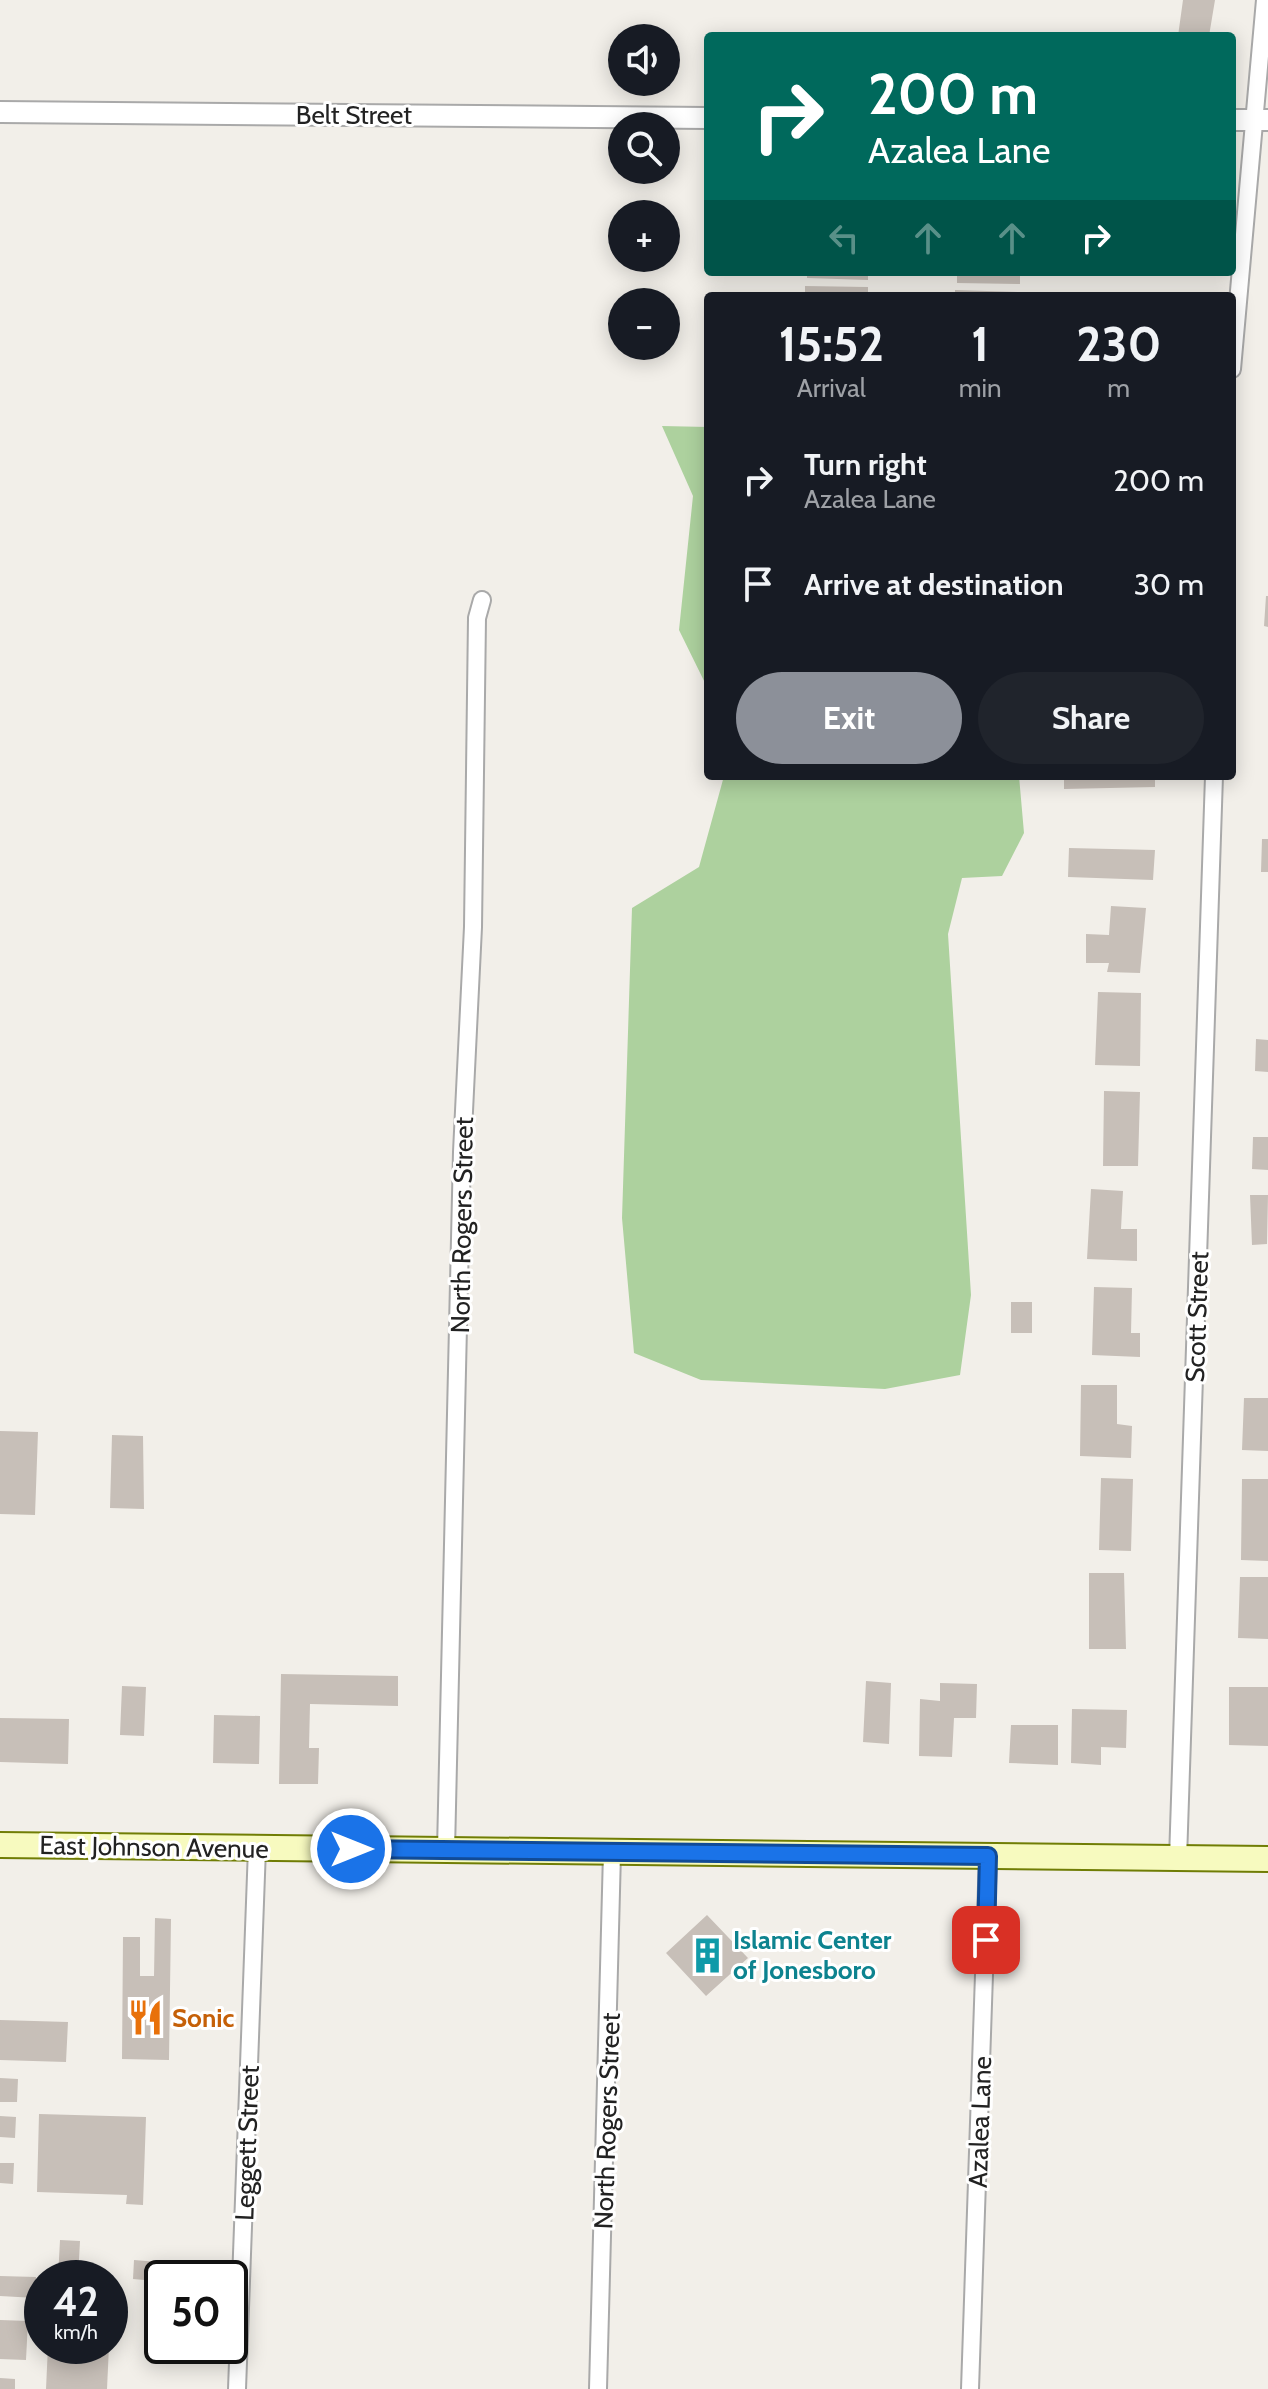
<!DOCTYPE html>
<meta charset="utf-8">
<style>
body{margin:0;font-family:Cabin,sans-serif;background:#20242c;color:#f1f3f6;height:100vh;display:flex;flex-direction:column;font-size:30px;white-space:nowrap}
*{box-sizing:border-box;margin:0}
p{font-size:26px;color:#9ea1a6}
.icon{flex:none;width:44px;height:44px;fill:none;stroke:currentColor;stroke-width:2;stroke-linecap:round;stroke-linejoin:round}
.map{position:relative;flex:1;overflow:hidden}
.panel{position:absolute;left:704px;top:292px;width:532px;height:488px;display:flex;flex-direction:column;background:#171b24;border-radius:8px;box-shadow:0 4px 20px #0003}
.panel>*{flex:none}
.top-card{position:absolute;left:704px;top:32px;width:532px;height:244px;border-radius:8px;box-shadow:0 4px 20px #0003;background:#00695c;color:#fff;overflow:hidden}
.tools{position:absolute;left:608px;top:24px;display:grid;gap:16px}
.tools a{display:grid;place-items:center;width:72px;height:72px;border-radius:50%;background:#171b24;box-shadow:0 4px 20px #0003;font-size:40px}
.speed{position:absolute;left:24px;top:2260px;display:flex;gap:16px;font-size:40px;font-weight:700;text-align:center}
.speed>*{display:grid;place-content:center;width:104px;height:104px;border-radius:50%;background:#171b24;box-shadow:0 4px 20px #0003;line-height:1}
.speed small{font-size:20px;font-weight:400}
.speed .limit{border:4px solid #111;border-radius:12px;background:#fff;color:#111}
.pin{position:absolute;display:grid;place-items:center;width:68px;height:68px;color:#fff;margin:-34px;border-radius:16px;box-shadow:0 4px 12px #0006}
.me{position:absolute;width:88px;margin:-44px;rotate:90deg;stroke-linejoin:round;filter:drop-shadow(0 0 6px #0008)}
.turn{display:flex;align-items:center;gap:28px;height:168px;padding:0 32px;font-size:36px}
.turn .icon{width:104px;height:104px;stroke-width:2.5}
.turn b{display:block;font-size:56px;line-height:68px}
.lanes{display:flex;align-items:center;height:76px;padding:0 32px;background:#0003;justify-content:center;gap:40px;direction:ltr}
.lanes .off{opacity:.35}
.eta{display:flex;justify-content:space-evenly;align-items:center;height:136px;text-align:center}
.eta b{font-size:48px;font-weight:800;line-height:56px}
.action{display:flex;gap:16px;margin-top:auto;padding:16px 32px}
.action a{flex:1;height:92px;border-radius:48px;background:#8c9099;color:#fff;font-size:32px;font-weight:800;line-height:92px;text-align:center}
.action a+a{background:#20242c;color:#f1f3f6}
ul{padding:0;list-style:none}
li{display:flex;align-items:center;gap:24px;height:104px;padding:0 32px}
li div{flex:1}
li b{display:block;font-size:30px}
li em{font-style:normal}
.map>svg:first-child{display:block}
.forest{fill:#add19e}
.building{fill:#c7bfb8}
.lines{fill:none;stroke-linecap:round;stroke-linejoin:round}
.minor-casing{stroke:#a9a9a9;stroke-width:20}
.tertiary-casing{stroke:#a9a9a9;stroke-width:24}
.secondary-casing{stroke:#707d05;stroke-width:28}
.minor{stroke:#fff;stroke-width:16}
.tertiary{stroke:#fff;stroke-width:20}
.secondary{stroke:#f7fabf;stroke-width:24}
.route-casing{stroke:#114b97;stroke-width:20}
.route{stroke:#1a73e8;stroke-width:14}
.labels{text-anchor:middle;stroke-width:6;stroke-linejoin:round;paint-order:stroke}
.street-label{font-size:26px;fill:#222;stroke:#fff}
.culture-label{font-size:26px;font-weight:bold;fill:#0d838f;stroke:#fff;text-anchor:start}
.food-label{font-size:26px;font-weight:bold;fill:#c56008;stroke:#fff;text-anchor:start}
</style>
<div class="map">
<svg width="1268" height="2389" viewBox="0 0 1268 2389">
<rect width="100%" height="100%" fill="#f2efe9"/>
<path class="forest" d="M662 426 708 427V689L679 630 693 496Z
M724 776H1019L1024 833 1002 876 962 878 948 934 971 1295 960 1375 885 1389 701 1380 634 1353 622 1218 632 908 699 867Z"/>
<path class="building" d="M1183 0H1215L1209 36H1178Z
M807 272H868V280L807 278Z
M957 272H1020V284L957 283Z
M805 286 868 287V296H805Z
M955 290 1020 292V296H955Z
M1266 596H1268V627L1264 626Z
M1064 776H1155V787L1064 789Z
M1262 839H1268V872H1261Z
M1069 848 1155 850 1153 880 1068 877Z
M1111 906 1146 908 1140 973 1107 972 1109 963H1086V934L1109 935Z
M1098 992 1141 993 1140 1066 1095 1065Z
M1256 1039 1268 1040V1072L1255 1071Z
M1104 1091 1140 1092 1138 1166H1103Z
M1253 1137H1268V1170L1252 1169Z
M1091 1189 1123 1191 1121 1229H1137V1261L1087 1259Z
M1250 1195H1268L1267 1244 1252 1245Z
M1094 1287 1132 1288 1131 1333H1140V1357L1092 1355Z
M1011 1302H1032V1333H1011Z
M1081 1385H1117V1424L1132 1426 1131 1458 1080 1456Z
M1244 1398H1268V1451L1242 1450Z
M0 1431 38 1432 35 1515 0 1514Z
M112 1435 143 1436 144 1509 110 1508Z
M1101 1478 1133 1479 1131 1551 1099 1550Z
M1242 1479H1268V1561L1241 1560Z
M1089 1573H1124L1126 1649H1089Z
M1240 1577H1268V1639L1238 1638Z
M281 1674 398 1676V1706L310 1704 309 1748H319L318 1784H279Z
M866 1681 891 1683 889 1744 863 1742Z
M940 1683 977 1684 976 1718H954L952 1757 919 1756 920 1699 940 1701Z
M122 1686 146 1687 144 1736 120 1735Z
M1229 1687H1268V1746L1229 1745Z
M1072 1709 1127 1710 1126 1748 1101 1747V1765L1071 1763Z
M214 1715 260 1716 259 1764 213 1763Z
M0 1718 69 1719 68 1764 0 1762Z
M1011 1725H1058V1765L1009 1763Z
M707 1915 748 1958 706 1996 666 1953Z
M155 1918 171 1919 169 2060 122 2059 123 1937H140V1976H154Z
M0 2020 68 2022 66 2062 0 2060Z
M0 2078 18 2079 17 2102H0Z
M39 2114 146 2117 143 2205 126 2204 127 2195 37 2192Z
M0 2116 16 2117 15 2138 0 2137Z
M0 2163H14L13 2184 0 2183Z
M60 2240 80 2241 78 2278H58Z
M134 2260 158 2262 156 2281 133 2279Z
M186 2265H205L204 2278H185Z
M0 2276 36 2277V2298L0 2296Z
M0 2320 28 2321 26 2360 0 2359Z
M48 2346H109L107 2389H46Z
M0 2378 15 2379V2389H0Z"/>
<g class="lines">
<defs>
<path id="minor" d="M1232 369 1265 0
M446 1850 462 1152 473 927 477 618 482 600
M1178 1859 1214 776
M237 2389 257 1848
M598 2389 612 1853
M970 2389 988 1856"/>
<path id="tertiary" d="M0 112 708 118
M1232 120H1268"/>
<path id="secondary" d="M0 1845 1268 1859"/>
</defs>
<use href="#minor" class="minor-casing"/>
<use href="#tertiary" class="tertiary-casing"/>
<use href="#secondary" class="secondary-casing"/>
<use href="#minor" class="minor"/>
<use href="#tertiary" class="tertiary"/>
<use href="#secondary" class="secondary"/>
</g>
<g class="lines">
<defs>
<path id="route" d="M351 1849 988 1856 986 1940"/>
</defs>
<use href="#route" class="route-casing"/>
<use href="#route" class="route"/>
</g>
<defs>
<symbol id="building-bare" viewBox="-9 -9 18 18"><path d="M-4-6H4V6H1V3H-1V6H-4ZM-2.5-4.3h1.7v1.8h-1.7ZM.8-4.3h1.7v1.8H.8ZM-2.5-1h1.7V.8h-1.7ZM.8-1h1.7V.8H.8Z" fill="#0f9aa8" stroke="#fff" stroke-width="2.5" paint-order="stroke"/></symbol>
<symbol id="restaurant-bare" viewBox="-9 -9 18 18"><path d="M-5-6h1v4h1v-4h1v4h1v-4h1v5L-1.5 .5V6h-2V.5L-5-1ZM5-6V6H3V1.5H1.5Q1.5-4 5-6Z" fill="#e8710a" stroke="#fff" stroke-width="2.5" paint-order="stroke"/></symbol>
</defs>
<g fill-rule="evenodd">
<use href="#building-bare" x="682" y="1930" width="51" height="51"/>
<use href="#restaurant-bare" x="120" y="1992" width="51" height="51"/>
</g>
<g class="labels">
<g class="street-label">
<text x="354" y="124">Belt Street</text>
<text transform="translate(462 1225) rotate(-89)" y="9">North Rogers Street</text>
<text transform="translate(1197 1317) rotate(-88)" y="9">Scott Street</text>
<text transform="translate(154 1847) rotate(1)" y="9">East Johnson Avenue</text>
<text transform="translate(607 2121) rotate(-88)" y="9">North Rogers Street</text>
<text transform="translate(980 2122) rotate(-88)" y="9">Azalea Lane</text>
<text transform="translate(247 2143) rotate(-88)" y="9">Leggett Street</text>
</g>
<g class="culture-label">
<text x="733" y="1949">Islamic Center<tspan x="733" dy="30">of Jonesboro</tspan></text>
</g>
<g class="food-label">
<text x="172" y="2027">Sonic</text>
</g>
</g>
</svg>
<div class="tools">
<a><svg class="icon" aria-label="sound" viewBox="0 0 24 24"><path d="M4 9h4l5-4v14l-5-4H4zM17 9q2 3 0 6"/></svg></a>
<a><svg class="icon" aria-label="search" viewBox="0 0 24 24"><circle cx="10" cy="10" r="6"/><path d="M15 15l6 6"/></svg></a>
<a>+</a>
<a>−</a>
</div>
<div class="speed"><div>42<small>km/h</small></div><div class="limit">50</div></div>
<div class="pin" style="left:986px;top:1940px;background:#d93025"><svg class="icon" aria-label="arrive" viewBox="0 0 24 24"><path d="M6 21V4h12l-3 4 3 4H6"/></svg></div>
<svg class="me" style="left:351px;top:1849px" viewBox="-20 -20 40 40"><circle r="17" fill="#1a73e8" stroke="#fff" stroke-width="3"/><path d="M0-11L8 9 0 5-8 9z" fill="#fff"/></svg>
<div class="top-card">
<div class="turn"><svg class="icon" aria-label="right" viewBox="0 0 24 24"><path d="M7 20v-9h11M14 6l5 5-5 5"/></svg><div><b>200 m</b>Azalea Lane</div></div>
<div class="lanes"><svg class="icon off" aria-label="left" viewBox="0 0 24 24"><path d="M17 20v-9H6M10 6l-5 5 5 5"/></svg><svg class="icon off" aria-label="ahead" viewBox="0 0 24 24"><path d="M12 20V5M6 11l6-6 6 6"/></svg><svg class="icon off" aria-label="ahead" viewBox="0 0 24 24"><path d="M12 20V5M6 11l6-6 6 6"/></svg><svg class="icon" aria-label="right" viewBox="0 0 24 24"><path d="M7 20v-9h11M14 6l5 5-5 5"/></svg></div>
</div>
<section class="panel">
<div class="eta">
<div><b>15:52</b><p>Arrival</p></div>
<div><b>1</b><p>min</p></div>
<div><b>230</b><p>m</p></div>
</div>
<ul>
<li><svg class="icon" aria-label="right" viewBox="0 0 24 24"><path d="M7 20v-9h11M14 6l5 5-5 5"/></svg><div><b>Turn right</b><p>Azalea Lane</p></div><em>200 m</em></li>
<li><svg class="icon" aria-label="arrive" viewBox="0 0 24 24"><path d="M6 21V4h12l-3 4 3 4H6"/></svg><div><b>Arrive at destination</b></div><em>30 m</em></li>
</ul>
<div class="action"><a>Exit</a><a>Share</a></div>
</section>
</div>
